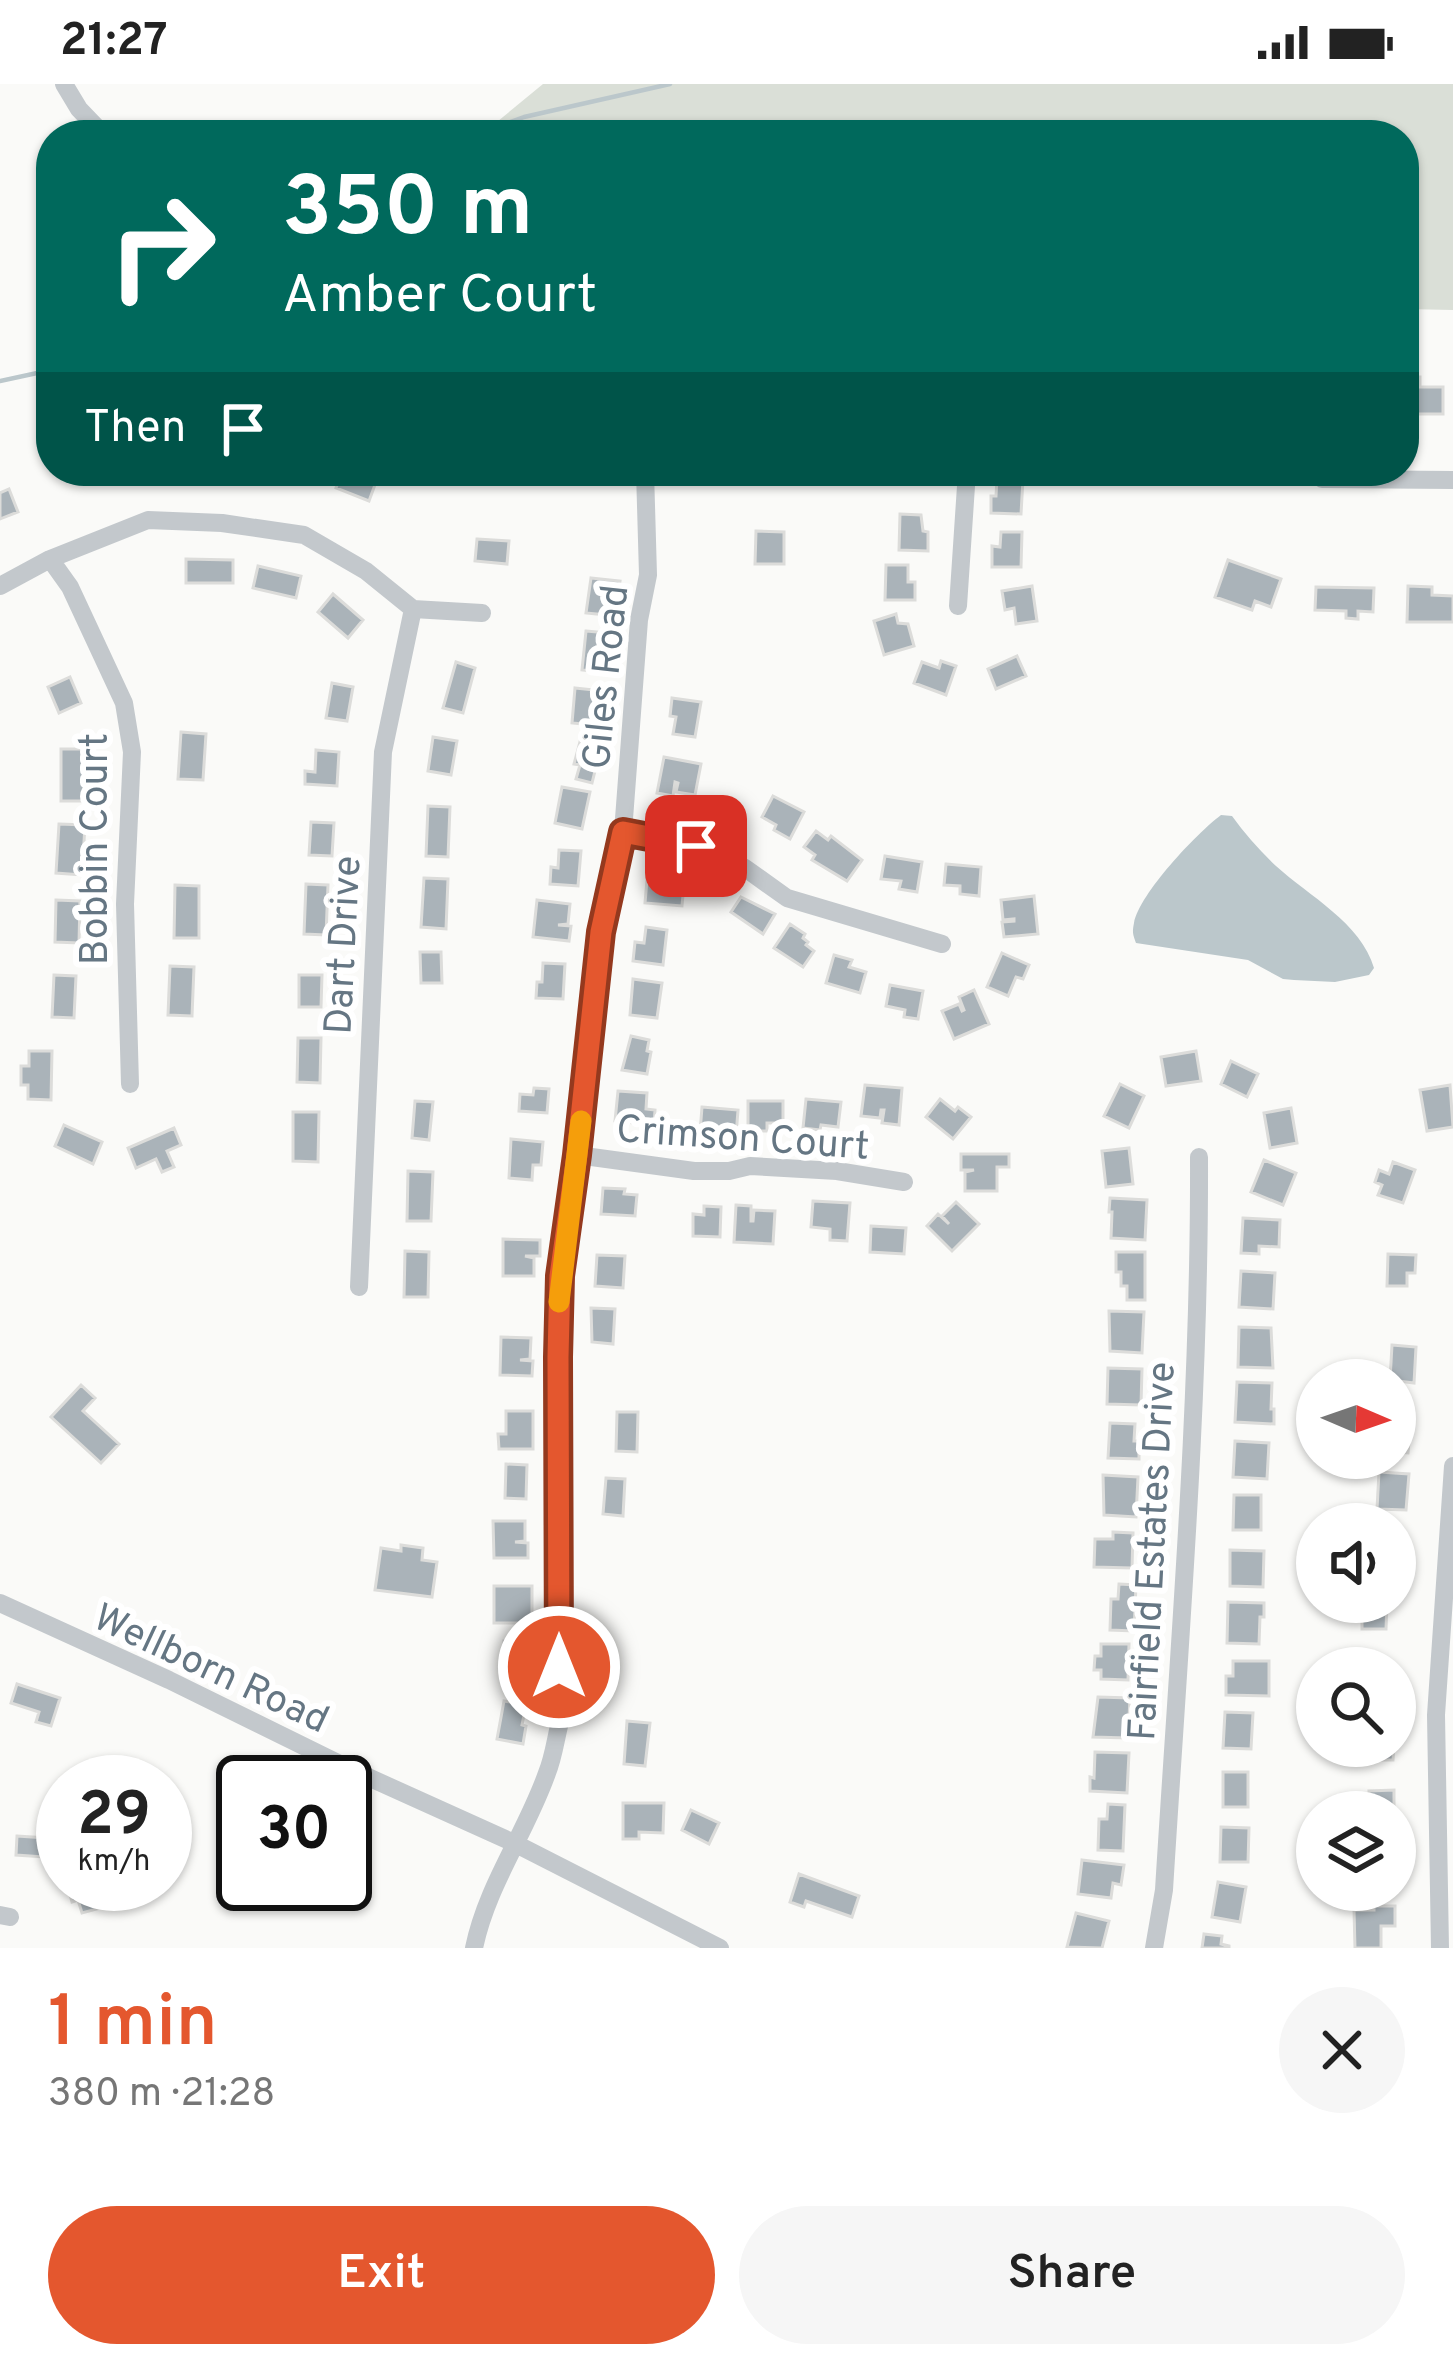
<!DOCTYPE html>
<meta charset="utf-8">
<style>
body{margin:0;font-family:Overpass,sans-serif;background:#f6f6f6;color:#222;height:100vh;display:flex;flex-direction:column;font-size:45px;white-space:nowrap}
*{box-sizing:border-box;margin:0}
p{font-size:39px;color:#767676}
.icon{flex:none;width:66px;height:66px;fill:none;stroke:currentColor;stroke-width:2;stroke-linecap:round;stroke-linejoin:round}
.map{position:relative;height:1864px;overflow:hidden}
.sheet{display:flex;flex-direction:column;background:#fff;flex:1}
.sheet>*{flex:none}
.top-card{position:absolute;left:36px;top:36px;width:1383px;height:366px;border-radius:48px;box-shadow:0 3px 9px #0004;background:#00695c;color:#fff;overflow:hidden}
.needle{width:78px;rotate:92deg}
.controls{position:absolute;left:1296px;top:1275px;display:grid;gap:24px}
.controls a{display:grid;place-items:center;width:120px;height:120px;border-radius:50%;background:#fff;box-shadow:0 3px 9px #0004;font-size:60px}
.speed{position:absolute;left:36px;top:1671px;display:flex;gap:24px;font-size:60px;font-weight:700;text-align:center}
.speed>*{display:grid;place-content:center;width:156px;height:156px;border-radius:50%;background:#fff;box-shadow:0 3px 9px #0004;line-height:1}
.speed small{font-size:30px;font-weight:400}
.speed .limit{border:6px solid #111;border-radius:18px;background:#fff;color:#111}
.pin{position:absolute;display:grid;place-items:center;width:102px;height:102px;color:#fff;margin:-51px;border-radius:24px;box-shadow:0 6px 18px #0006}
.me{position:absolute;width:132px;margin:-66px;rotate:0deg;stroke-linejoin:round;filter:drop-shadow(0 0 9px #0008)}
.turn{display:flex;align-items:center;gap:42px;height:252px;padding:0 48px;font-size:54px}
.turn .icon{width:156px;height:156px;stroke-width:2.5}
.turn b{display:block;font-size:84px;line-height:102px}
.then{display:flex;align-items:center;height:114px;padding:0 48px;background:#0003;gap:24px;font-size:45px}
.round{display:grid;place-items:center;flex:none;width:126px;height:126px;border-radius:63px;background:#f6f6f6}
.summary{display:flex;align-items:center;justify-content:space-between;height:204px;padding:0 48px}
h1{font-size:72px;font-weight:600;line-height:90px;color:#e4572e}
.primary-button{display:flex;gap:24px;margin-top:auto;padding:24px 48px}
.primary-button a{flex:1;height:138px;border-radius:72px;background:#e4572e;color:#fff;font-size:48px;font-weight:600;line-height:138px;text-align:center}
.primary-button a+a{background:#f6f6f6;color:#222}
.status{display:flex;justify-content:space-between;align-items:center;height:84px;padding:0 60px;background:#fff;direction:ltr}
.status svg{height:33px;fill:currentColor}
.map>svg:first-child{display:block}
.green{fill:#dadfd7}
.water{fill:#bbc7cb}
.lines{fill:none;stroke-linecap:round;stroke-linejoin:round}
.stream{stroke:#bbc7cb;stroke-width:4.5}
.building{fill:#aab3b9;stroke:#dcdcda;stroke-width:3}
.minor{stroke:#c3c8cc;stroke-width:18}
.route-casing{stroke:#94391e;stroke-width:30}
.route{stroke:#e4572e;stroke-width:21}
.slow{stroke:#f59e0b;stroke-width:21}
.labels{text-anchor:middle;stroke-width:12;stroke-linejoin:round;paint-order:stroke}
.street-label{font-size:39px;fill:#657683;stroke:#fff}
</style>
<div class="status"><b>21:27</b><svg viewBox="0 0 49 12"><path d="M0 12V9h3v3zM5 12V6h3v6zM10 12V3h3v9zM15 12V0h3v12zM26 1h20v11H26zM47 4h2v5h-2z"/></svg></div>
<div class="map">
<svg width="1453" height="1864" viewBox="0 0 1453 1864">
<rect width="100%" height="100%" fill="#fafaf8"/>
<path class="green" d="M543 0H1453V226L1404 225V51H481Z"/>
<path class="water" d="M1221 731 1232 732C1245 750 1260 767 1276 782 1309 812 1361 839 1374 884L1369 891 1335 898 1294 896 1283 895 1248 876 1136 859C1133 850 1132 849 1134 839 1140 809 1196 750 1221 731Z"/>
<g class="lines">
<path class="stream" d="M476 51 524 33 670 0
M0 297 51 286"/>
</g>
<path class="building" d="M1404 287H1407V293H1420V303H1443V330H1404Z
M342 387 376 398 369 417 336 404Z
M997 394 1023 395 1021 430 991 429V412H996Z
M9 405 18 428 0 435V409Z
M900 430 921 431 923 447 928 448V467L899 466Z
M756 447 784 448V480H755Z
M1001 448H1022L1021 483H992V462L1000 463Z
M477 455 509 457 507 480 475 477Z
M186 475 233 476V499H186Z
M1228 476 1281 495 1271 523 1255 517 1252 526 1215 513Z
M886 481H908V498H915V516H885Z
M258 482 301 492 296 514 253 504Z
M591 494 620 497 617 516 609 515 607 531 586 529Z
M1032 502 1037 537 1016 540 1014 524 1005 526 1002 507Z
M1408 502 1432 503V511L1453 512V538H1407Z
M1316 503 1374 504 1373 528 1358 527V535L1346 534V527L1315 526Z
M333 510 363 536 348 554 318 528Z
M896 530 898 539 908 540 914 562 884 571 874 537Z
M586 547 609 549 602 588 582 586Z
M1017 572 1026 592 996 605 988 585Z
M941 577 956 582 946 611 914 599 922 578 939 584Z
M456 578 475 584 463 629 443 624Z
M70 593 81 619 59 629 48 603Z
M332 599 353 603 347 637 326 634Z
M575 604 604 607 603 625 595 624 594 641 572 639Z
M672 614 701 618 695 653 673 650 676 633 670 632Z
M181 648 206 650 203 696 178 695Z
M433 653 457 657 451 691 428 687Z
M581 654 602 659 592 699 576 695 580 681 574 680Z
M61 665H85L84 717H61Z
M316 666 339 668 337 702 305 700V687L315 688Z
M664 673 701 680 695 711 676 708 678 699 675 698 673 712 657 709Z
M562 703 590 708 582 745 555 739Z
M773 712 804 728 790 755 774 746 776 741 762 733Z
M428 722 450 723 448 773 426 772Z
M311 738 334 739 332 772 309 771Z
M59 740 85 741 82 791 56 789Z
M816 747 828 756 831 752 862 776 847 797 812 776 815 771 804 763Z
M559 766 581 767 578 802 550 800 551 783 558 784Z
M885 772 922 778 917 808 899 805 901 797 881 795Z
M946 780 981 783 979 812 960 810V802L944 801Z
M648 784 663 785 662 799H664L665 788 685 790 682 822 645 819Z
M424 794 448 795 446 845 421 843Z
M306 800 328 801 326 851 304 850Z
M175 801 199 802V854H174Z
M1034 812 1038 850 1004 853 1002 838 1014 837V835L1003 836 1001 816Z
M741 813 775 830 763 850 731 828Z
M56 816 80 817 79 859 55 858Z
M537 816 570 820 568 840 558 841 571 842 569 857 533 853Z
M790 840 805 850 803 854 808 858 806 861 814 867 803 883 774 864Z
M646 843 667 846 663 881 633 877 635 858 644 859Z
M420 868H441L442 899H421Z
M1002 869 1029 881 1023 895 1016 893 1008 912 987 903Z
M834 871 852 876 849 883 866 888 860 909 826 899Z
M543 879 565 880 563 915 536 914 537 898H542Z
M170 882 194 883 192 932 168 931Z
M54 891 76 892 74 934 52 933Z
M299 891H322L321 923H299Z
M633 895 662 899 657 934 630 931Z
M890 901 923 907 918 935 904 933 905 926 886 922Z
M974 906 989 940 954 955 942 927 959 920 962 927 964 926 959 913Z
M631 952 649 956 647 967 651 968 647 990 622 986Z
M298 954H321L320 999 297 998Z
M29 967H52L51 1016 28 1015V1001H21V982H29Z
M1196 967 1201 997 1166 1002 1161 973Z
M1231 977 1258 990 1247 1013 1221 1000Z
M1120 1000 1144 1012 1129 1044 1104 1032Z
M865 1001 902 1004 899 1041 882 1039 884 1026H881L880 1034 861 1032Z
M1450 1001 1453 1043 1427 1047 1420 1006Z
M534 1004 549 1005 547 1029 519 1027 520 1010 533 1011Z
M618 1007 647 1009 646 1025 655 1026 654 1041 615 1037Z
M806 1015 841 1018 838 1043 821 1041 820 1046 803 1044Z
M940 1015 955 1027 958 1023 971 1033 953 1055 926 1033Z
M415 1017 433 1018 429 1056 412 1054Z
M748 1017H783V1039H767V1047H748Z
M702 1023 738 1026 736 1052 700 1049Z
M1291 1024 1297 1059 1270 1064 1264 1029Z
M293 1028H319L318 1078 293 1077Z
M64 1041 102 1058 93 1080 55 1062Z
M174 1044 181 1061 167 1067 174 1083 162 1088 156 1075 136 1084 128 1064Z
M511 1055 543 1058 541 1081H533L532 1096 509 1094Z
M1129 1064 1133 1100 1106 1103 1102 1067Z
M961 1070H1009V1083H997V1107H965V1088L974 1086H961Z
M1264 1076 1296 1089 1283 1121 1251 1108Z
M1393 1078 1415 1086 1403 1119 1378 1111 1382 1101 1375 1098 1379 1086 1389 1090Z
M408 1087 433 1088 431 1137H407Z
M603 1104 625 1105 624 1110 637 1111 635 1132 601 1130Z
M1110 1114 1147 1116 1145 1156 1111 1154 1112 1128H1109Z
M813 1117 850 1119 847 1157 830 1156V1145L811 1143Z
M956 1118 979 1140 952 1167 927 1142 938 1130 949 1140 942 1132Z
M736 1121 751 1122V1137H753L754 1126 775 1127 773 1160 734 1158Z
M704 1122 721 1123 720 1153 693 1152V1130L704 1131Z
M1243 1134 1280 1136 1279 1163 1259 1162V1170L1241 1169Z
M871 1142 906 1144 904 1170 870 1168Z
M503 1155 540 1156V1172H525L534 1174V1192H503Z
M405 1167 429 1168 428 1213H404Z
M1116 1168H1145V1216H1127V1202H1121V1188H1116Z
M1388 1170 1416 1171 1415 1189H1407V1202H1387Z
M597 1171 625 1172 623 1204 595 1202Z
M1241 1187 1275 1189 1273 1225 1239 1223Z
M591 1224 615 1225 613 1260 592 1258Z
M1109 1227 1144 1228 1142 1269 1110 1267Z
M1239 1243 1271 1244 1273 1284 1238 1283Z
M501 1253 531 1254 530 1275 520 1276 533 1277 532 1292 500 1291Z
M1392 1261 1416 1263 1414 1299 1390 1296Z
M1108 1284 1142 1285 1141 1321 1107 1320Z
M1237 1298 1272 1299 1271 1325H1274V1340L1235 1338Z
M81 1301 95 1314 83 1327 119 1360 101 1379 51 1333Z
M1395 1326H1404L1402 1346 1410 1347 1408 1369 1395 1368Z
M506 1327H533V1365H499L498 1350H506Z
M617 1328H638L637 1368 616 1367Z
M1110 1339 1135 1340 1134 1357H1139V1375L1108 1374Z
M1235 1357 1269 1359 1267 1395 1233 1393Z
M506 1380 527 1381 526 1415 505 1414Z
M1379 1388 1409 1390 1406 1426 1377 1425Z
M1103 1391 1138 1393 1136 1433 1104 1431Z
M606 1394 625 1395 623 1432 603 1430Z
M1234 1411H1261V1446H1233Z
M493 1437H525V1457L515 1458 528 1459V1474H494Z
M1113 1448 1133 1449 1132 1484 1094 1483 1095 1455H1113Z
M401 1461 423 1464 422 1476 437 1478 432 1513 375 1506 381 1464 401 1467Z
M1230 1466 1264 1467 1263 1503 1230 1502Z
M1119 1500 1136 1501 1134 1547 1110 1546 1111 1515H1118Z
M494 1502H532V1539H494Z
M1228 1518 1264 1519V1533H1260L1259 1560 1227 1559Z
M1362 1518H1387L1386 1545H1362Z
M504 1557H526V1587H504Z
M1101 1560H1129L1128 1596 1101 1595V1586H1094L1095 1572H1101Z
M1233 1577H1269V1612L1226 1611V1592H1233Z
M17 1600 60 1614 51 1642 36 1638 39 1628 11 1619Z
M1098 1613 1130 1614 1128 1654 1093 1653Z
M504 1617 526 1621 522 1641 526 1642 523 1660 497 1655Z
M1225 1628 1253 1629 1251 1665 1223 1664Z
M627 1637 650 1639 645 1682 624 1680Z
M1369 1662H1394L1393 1676H1369Z
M1095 1668 1129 1669 1127 1709 1090 1707V1693L1094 1694Z
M1223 1688H1248V1723H1223Z
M1394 1706V1728H1370L1369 1707Z
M623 1719H664L663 1749 639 1748V1755H623Z
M1108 1720 1125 1721 1123 1767 1098 1766 1099 1735H1107Z
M691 1726 719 1739 709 1760 682 1746Z
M1221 1743 1249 1744 1248 1778H1220Z
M17 1752 46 1754 44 1773 16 1771Z
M1082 1776 1124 1781 1121 1801 1113 1799 1111 1814 1078 1810Z
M799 1790 859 1812 852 1833 806 1817 804 1823 790 1818Z
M1218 1798 1246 1803 1240 1838 1212 1833Z
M67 1800H109L115 1820 82 1829 78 1816 72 1818Z
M1374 1822H1395V1842H1381V1864H1355L1354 1826H1374Z
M1076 1829 1109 1837 1102 1864 1067 1863Z
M1204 1850 1222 1852 1221 1860 1229 1862V1864H1202Z"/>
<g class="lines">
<path class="minor" d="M64 0 79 25 104 51
M1322 395 1453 396
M50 475 70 503 124 619 132 668 125 820 130 1000
M0 502 50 475 148 436 222 439 304 451 366 487 413 525 482 529
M958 522 967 387
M623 748 696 762 745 784 787 814 942 860
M577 1071 694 1087H729L750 1082 837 1087 904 1098
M359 1203 383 668 413 525
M0 1519 169 1596 348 1684 514 1759 720 1864
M0 1831 10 1833
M474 1864C487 1801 526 1749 547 1689 554 1672 556 1652 561 1634L558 1273 560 1192 577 1071 601 848 623 748 639 536 648 491 645 387
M1154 1864 1164 1806C1179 1562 1200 1317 1199 1073
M1440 1864 1436 1631 1453 1382"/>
</g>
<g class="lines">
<defs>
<path id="route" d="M559 1583 558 1273 560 1192 577 1071 601 848 623 748 696 762"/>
</defs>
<use href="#route" class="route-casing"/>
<use href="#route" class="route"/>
<path class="slow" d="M559 1218 581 1037"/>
</g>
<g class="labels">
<g class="street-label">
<text transform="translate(604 593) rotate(-84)" y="14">Giles Road</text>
<text transform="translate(93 765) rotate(-90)" y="14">Bobbin Court</text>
<text transform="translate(341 861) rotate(-87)" y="14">Dart Drive</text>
<text transform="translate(743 1052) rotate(4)" y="14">Crimson Court</text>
<text transform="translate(1150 1467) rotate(-87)" y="14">Fairfield Estates Drive</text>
<text transform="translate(212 1583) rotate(25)" y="14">Wellborn Road</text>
</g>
</g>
</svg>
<div class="controls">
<a><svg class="needle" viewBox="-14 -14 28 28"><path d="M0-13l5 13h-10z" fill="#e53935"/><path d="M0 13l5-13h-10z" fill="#767676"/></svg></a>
<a><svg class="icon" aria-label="sound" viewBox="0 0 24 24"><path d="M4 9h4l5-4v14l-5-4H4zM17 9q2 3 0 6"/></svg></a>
<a><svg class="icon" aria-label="search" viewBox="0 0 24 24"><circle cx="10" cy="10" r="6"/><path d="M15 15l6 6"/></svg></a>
<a><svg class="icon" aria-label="layers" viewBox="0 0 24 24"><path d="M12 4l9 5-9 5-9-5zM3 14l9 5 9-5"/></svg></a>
</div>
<div class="speed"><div>29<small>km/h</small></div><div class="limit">30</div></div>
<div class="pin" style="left:696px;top:762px;background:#d93025"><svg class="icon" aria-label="arrive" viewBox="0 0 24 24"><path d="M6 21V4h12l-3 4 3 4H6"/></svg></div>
<svg class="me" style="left:559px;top:1583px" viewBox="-20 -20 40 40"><circle r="17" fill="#e4572e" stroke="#fff" stroke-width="3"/><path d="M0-11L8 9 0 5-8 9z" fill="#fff"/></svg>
<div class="top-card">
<div class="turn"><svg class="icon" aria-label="right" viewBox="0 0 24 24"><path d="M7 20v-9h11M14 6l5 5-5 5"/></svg><div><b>350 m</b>Amber Court</div></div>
<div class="then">Then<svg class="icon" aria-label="arrive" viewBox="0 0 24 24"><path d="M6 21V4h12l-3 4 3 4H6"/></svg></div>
</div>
</div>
<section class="sheet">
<div class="summary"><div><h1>1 min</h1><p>380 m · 21:28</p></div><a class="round"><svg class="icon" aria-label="close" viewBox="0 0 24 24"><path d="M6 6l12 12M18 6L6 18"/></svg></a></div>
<div class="primary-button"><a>Exit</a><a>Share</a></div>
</section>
